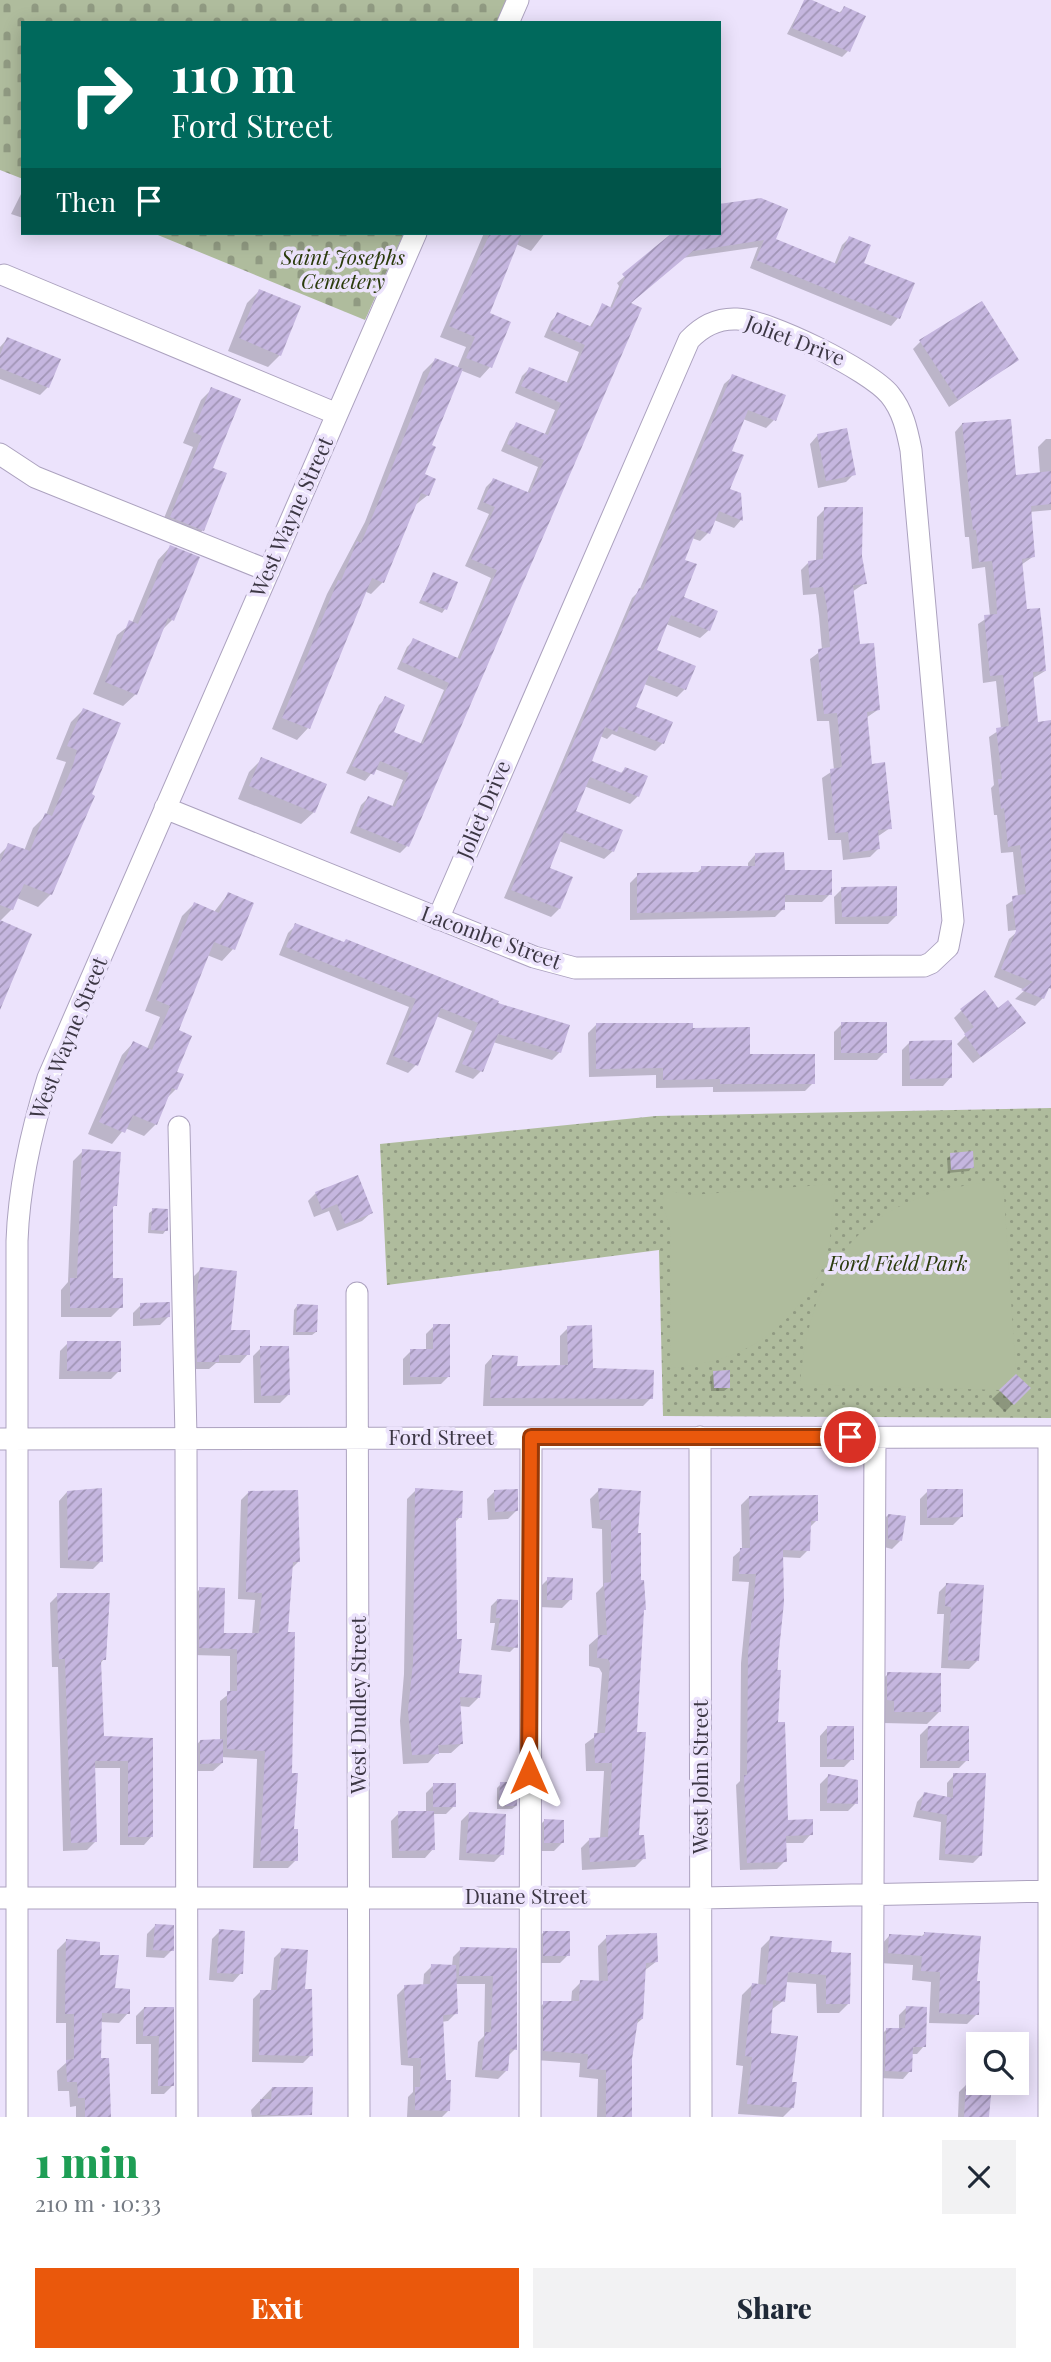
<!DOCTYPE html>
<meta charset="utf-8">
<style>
body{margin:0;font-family:"Playfair Display",serif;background:#f2f2f3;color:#1f2937;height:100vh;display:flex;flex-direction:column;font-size:26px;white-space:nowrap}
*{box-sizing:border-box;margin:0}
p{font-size:23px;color:#747a83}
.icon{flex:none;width:38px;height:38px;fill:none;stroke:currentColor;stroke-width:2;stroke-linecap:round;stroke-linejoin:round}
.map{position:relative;height:2117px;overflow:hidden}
.sheet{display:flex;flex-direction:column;background:#fff;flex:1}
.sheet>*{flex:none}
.top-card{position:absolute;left:21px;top:21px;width:700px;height:214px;border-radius:0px;box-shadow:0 4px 18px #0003;background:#00695c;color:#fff;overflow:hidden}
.fabs{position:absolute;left:966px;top:2032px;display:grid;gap:14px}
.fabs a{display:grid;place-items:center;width:63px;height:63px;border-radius:0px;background:#fff;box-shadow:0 4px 18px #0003;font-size:35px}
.pin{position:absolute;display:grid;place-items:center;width:60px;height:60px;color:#fff;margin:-30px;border:4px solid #fff;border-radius:50%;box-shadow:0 2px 7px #0007}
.me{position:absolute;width:77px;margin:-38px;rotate:0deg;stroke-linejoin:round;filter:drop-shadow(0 0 5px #0008)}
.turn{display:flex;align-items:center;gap:24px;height:147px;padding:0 35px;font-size:32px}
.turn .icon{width:91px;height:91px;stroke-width:2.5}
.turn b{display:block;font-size:49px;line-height:60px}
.then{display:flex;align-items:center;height:66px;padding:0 35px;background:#0003;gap:14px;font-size:26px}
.round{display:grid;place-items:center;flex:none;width:74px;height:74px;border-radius:0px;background:#f2f2f3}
.headline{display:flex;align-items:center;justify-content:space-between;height:119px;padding:0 35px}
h1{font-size:42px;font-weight:800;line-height:52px;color:#1e9e55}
.primary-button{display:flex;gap:14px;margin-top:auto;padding:14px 35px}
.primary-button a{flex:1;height:80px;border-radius:0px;background:#ea580c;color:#fff;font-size:28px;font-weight:800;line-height:80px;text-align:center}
.primary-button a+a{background:#f2f2f3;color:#1f2937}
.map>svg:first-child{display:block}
.cemetery{fill:url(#cemetery-stones)}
.park{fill:url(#park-dots)}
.pitch{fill:#afbc9d}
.shadow{fill:#0003}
.building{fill:url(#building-hatch)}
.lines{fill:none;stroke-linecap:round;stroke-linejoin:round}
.minor-casing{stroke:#aca2bf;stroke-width:23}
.minor{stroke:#fff;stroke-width:21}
.route-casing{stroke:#983908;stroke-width:18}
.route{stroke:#ea580c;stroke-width:12}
.labels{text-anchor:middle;stroke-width:7;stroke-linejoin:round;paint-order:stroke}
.park-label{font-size:21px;font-style:italic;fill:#2b3b0c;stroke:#ece3fc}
.street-label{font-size:21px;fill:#3c3744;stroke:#ece3fc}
</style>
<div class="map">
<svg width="1051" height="2117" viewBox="0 0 1051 2117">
<defs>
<pattern id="cemetery-stones" width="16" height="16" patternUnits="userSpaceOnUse" patternTransform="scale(1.75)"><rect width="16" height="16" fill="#afbc9d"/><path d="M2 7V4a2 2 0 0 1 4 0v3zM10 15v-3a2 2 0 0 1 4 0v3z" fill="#909a82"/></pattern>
<pattern id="park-dots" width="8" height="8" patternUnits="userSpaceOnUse" patternTransform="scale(1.75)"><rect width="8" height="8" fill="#afbc9d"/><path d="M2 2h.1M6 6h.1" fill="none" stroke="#909a82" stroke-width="1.8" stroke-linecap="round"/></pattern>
<pattern id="building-hatch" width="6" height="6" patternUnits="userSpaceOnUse" patternTransform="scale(1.75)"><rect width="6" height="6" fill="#c5b6df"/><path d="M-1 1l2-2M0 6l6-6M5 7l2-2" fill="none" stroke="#a195b6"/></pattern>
</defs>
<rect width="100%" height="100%" fill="#ece3fc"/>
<path class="cemetery" d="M0 0H509L499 23H23V179L0 170Z
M153 233H404L365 320Z"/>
<path class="park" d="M1051 1108V1418L663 1416 659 1250 387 1285 380 1144 656 1116Z"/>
<path class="pitch" d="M1003 1181 1016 1374 999 1390 800 1384C812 1254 870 1191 1003 1181Z
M835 1184C833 1207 832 1232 827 1254 824 1270 813 1285 804 1297 771 1345 727 1363 671 1368L670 1228 661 1201 670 1191 691 1195Z"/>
<path class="shadow" d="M805 0 839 13 844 8 848 51 842 57 787 34Z
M23 190V218L11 214Z
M484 233H545L531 251 516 244 488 314 509 323 490 367 480 378 460 370 430 446 423 475 428 495 414 506 383 582 371 594 364 591 308 728 297 740 272 729 327 594 365 522 423 372 435 360 457 369 466 347 440 337Z
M678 233H719L774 240 834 265 842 245 849 238 861 264 898 318 891 326 750 268 758 247 682 258Z
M665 241 629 304 640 309 407 846 400 853 350 833 361 805 368 798 392 807 403 780 375 769 365 781 346 773 379 705 386 698 392 733 420 745 444 690 397 669 407 647 414 640 457 659 491 578 465 566 489 514 477 509 486 487 493 480 527 494 538 467 501 451 510 431 517 424 544 436 555 410 515 393 522 376 529 369 566 384 579 352 544 337 551 321 558 314 589 328 603 305 610 308 619 286 617 283Z
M259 291 280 355 268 367 228 351 247 303Z
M7 339 48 387 40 395 0 379V347Z
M921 341 1017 360 949 407 913 349Z
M733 376 774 420 766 428 743 419 730 452 728 490 741 520 734 528 714 520 708 533 700 541 692 538 683 561 681 598 709 630 700 638 666 624 655 651 685 689 677 697 644 684 634 708 663 743 655 751 612 734 607 739 600 736 590 762 620 774 625 769 638 796 630 804 584 786 574 812 613 851 604 859 559 841 548 869 559 909 551 917 504 898 632 598 639 591 724 384Z
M212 389 211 469 203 530 192 541 160 528 193 447 183 443 201 400Z
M962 424 1015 477 1040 474 1038 447 1046 439H1051V510L1029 512 1034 556 1021 565 1025 611 1045 671 1032 679 1037 724 1051 728V926L1008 931 1006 905 1018 897 1013 852 1001 853 997 815H994L991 788 994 785 989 737 1001 729 996 681 983 683 978 624 990 616 985 567 972 569 969 537H965L955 432Z
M818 435 854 474 846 482 818 488 810 444Z
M825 509 860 556 865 583 852 592 859 645 879 709 866 718 871 766 890 828 877 837 878 849 870 857 843 860 841 840H828L822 778 834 770 829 721H817L810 659 822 650 819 616 816 594 803 595 801 570 809 562H816L817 517Z
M170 547 172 620 161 631 136 694 123 706 93 694 117 635 132 623 158 560Z
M433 574 445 609 442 613 419 603Z
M83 710 119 724 51 894 38 907 17 898 12 909 0 921V854L9 845 24 851 33 828 46 815 66 762 56 759 71 722Z
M262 759 314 812 301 824 238 799 249 772Z
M755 855 830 894 822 902H783V909L775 917 630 920V883L638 875 696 874 702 868H748V863Z
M842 889 896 916 888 924H835L834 897Z
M228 894 252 904 233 949 222 961 207 955 176 1031V1089L166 1099 156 1124 144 1136 125 1128 112 1144 88 1134 122 1055 133 1043 147 1049 160 1017 145 1011 182 916 194 904 214 912Z
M296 925 496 1005 560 1052 552 1060 493 1042 481 1071 473 1079 455 1072 472 1031 436 1016 416 1065 408 1073 386 1064 409 1007 279 955 288 933Z
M1018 931 1051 944V977L1043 998 1035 1006 1015 999 1025 990 994 977 1009 939Z
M962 1010 1016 1031 973 1063 957 1044 966 1035 954 1018Z
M842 1024 885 1052 877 1060H834V1032Z
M596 1025 691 1030 813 1083 805 1091 713 1092V1087L656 1088V1075L589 1077 588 1033Z
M910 1042 951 1077 943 1086H902V1050Z
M83 1151 115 1205 111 1209 112 1280 121 1307 111 1317H61V1290L68 1282 73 1161Z
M951 1155 972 1167 969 1171 948 1173 947 1159Z
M316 1193 371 1213 362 1221 337 1231 329 1211 314 1217 308 1201Z
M153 1210 166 1230 163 1234 148 1233 149 1213Z
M201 1269 229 1332 248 1354 240 1363H216L209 1369H190L193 1277Z
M141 1305 168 1317 160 1325 133 1326V1313Z
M297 1306 316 1332 312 1335H293L294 1310Z
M434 1326 449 1376 441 1384 403 1385V1359L411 1351H426V1334Z
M568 1328 591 1370 651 1398 643 1406H483L485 1365 493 1356 515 1368 560 1367V1336Z
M68 1343 119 1371 111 1379H59L60 1351Z
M261 1348 288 1395 280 1403H254L253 1356Z
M714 1373 728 1388 724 1391H711L710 1377Z
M1016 1376 1028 1388 1005 1412 992 1399Z
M416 1490 460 1517 454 1523 457 1675 479 1697 469 1707 459 1706 461 1744 451 1753H437L428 1763 403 1764 400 1721 404 1674 407 1499Z
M599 1490 636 1535 642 1612 636 1734 637 1837 644 1858 635 1867 582 1870 581 1848 590 1839H600L604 1771H586L585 1744 597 1735 602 1673 599 1668 589 1666V1645L598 1637 596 1593 603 1586 602 1529 592 1528 590 1499Z
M495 1491 516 1511 508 1519 488 1520 487 1499Z
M928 1491 961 1517 953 1525H920V1499Z
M67 1492 101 1561 93 1569 60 1568 59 1501Z
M249 1492 298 1562 291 1569 286 1634 292 1831 296 1860 288 1868H253L257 1759 221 1757 222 1763 213 1771H192V1750L200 1741H220V1701L230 1693V1656L192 1655V1597L200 1589 222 1635H252L255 1600 238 1599 241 1500Z
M749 1497 817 1520 809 1528 808 1550 800 1558 781 1557 776 1724 786 1821 811 1834 803 1843H785V1861L777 1869 740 1870 736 1785 740 1781 741 1663 749 1582 732 1581 733 1557 742 1549 741 1505Z
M888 1515 900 1541 892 1549 880 1546V1523Z
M548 1579 570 1600 562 1608 539 1607 540 1587Z
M947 1584 977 1661 969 1669 941 1668 944 1614H937L939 1592Z
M58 1595 104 1659 100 1664 102 1738 152 1740V1836L144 1845H120V1768H93L95 1842 87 1850 63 1851 58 1667H52L50 1603Z
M497 1600 516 1646 510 1652 491 1650 495 1623H490L491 1606Z
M888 1674 939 1712 927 1724 883 1723 875 1686Z
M828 1727 852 1759 844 1767H820V1736Z
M928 1727 967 1760 959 1768H920V1735Z
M954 1775 981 1855 973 1863 939 1860 941 1822 913 1817 917 1802 924 1794 947 1798V1783Z
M828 1776 856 1803 848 1811H820V1784Z
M501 1784 516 1806 512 1809H497V1788Z
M434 1785 454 1806 446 1814H433V1849L425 1858H392L391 1821 399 1813H426V1793Z
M469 1813 502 1854 494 1862 459 1860 461 1821Z
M544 1821 562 1843 554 1851H536V1829Z
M155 1926 172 1950 164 1958 146 1957 147 1934Z
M220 1931 241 1973 233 1982 209 1980 212 1939Z
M544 1932 568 1955 560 1963H536V1940Z
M925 1933 975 1983 977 2014 967 2024 929 2023 931 1982 912 1980 913 1965 879 1963 880 1946 890 1935 921 1937Z
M607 1937 657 1961 644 1971 642 2019 635 2025 631 2058 630 2117H597L598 2079 579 2077 580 2063 535 2060V2012L544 2003H571L572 1991 581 1982 599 1983 598 1946Z
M771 1938 829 1954 849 2003 839 2013H817L816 1984 785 1982 783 2001 771 2010 769 2034 790 2083 793 2107 783 2117 738 2114 743 2066 736 2065 742 1995 752 1985 758 1986 761 1948Z
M66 1941 98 1957 128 2013 119 2023 100 2022 99 2060 109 2117H76V2106L70 2107 69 2091H58L57 2071 66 2063V2023H56L57 1950Z
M461 1949 515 1950V2049L507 2057 506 2071 498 2079 475 2077 478 2042 484 2036 485 1984H455L456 2013 448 2021 441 2022 448 2111 442 2117H407L408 2097 413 2092V2066L401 2065 397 1995 405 1987 423 1986 424 1974 432 1966H452L453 1957Z
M282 1950 311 2055 303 2063 252 2062 253 1999 261 1991H271L274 1958Z
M144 2008H172V2086L164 2094H151V2044H136V2016Z
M906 2008 924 2046 917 2054H911L910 2071 903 2079 879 2078V2037L886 2030H899V2015Z
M967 2084 988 2117H958L959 2092Z
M272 2088 311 2115 252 2117 251 2110Z"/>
<path class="building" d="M804 0H812L841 13 844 6 866 16 850 52 792 28Z
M761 198 788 209 776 239 837 264 849 236 871 245 864 263 915 283 900 319 756 260 764 240 693 251 631 303 642 308 409 847 356 826 368 796 395 807 409 773 380 761 374 775 352 766 385 696 405 705 394 732 423 744 449 683 402 662 413 638 460 659 497 570 471 559 495 507 483 502 493 478 530 493 544 460 507 444 516 422 548 435 561 403 521 386 529 367 569 383 585 345 550 330 557 312 592 327 602 303 612 308 625 278 622 274 672 233H719V204Z
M490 233H522L490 313 511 322 492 368 466 358 475 337 449 326Z
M259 289 301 306 281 356 239 338Z
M982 301 1019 360 958 400 919 340Z
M7 337 61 359 49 388 0 368V355Z
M435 358 463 369 432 445 436 447 425 474 436 479 429 496 421 493 384 583 372 578 310 729 282 718 338 580 341 581 357 541 361 543 376 508Z
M732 374 786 395 776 421 748 410 732 451 744 455 730 489 741 493 743 521 719 511 710 534 697 529 685 560 697 564 684 597 718 611 710 631 671 615 657 650 696 666 686 690 649 675 636 707 673 722 664 744 619 726 617 732 605 727 592 761 622 773 625 767 648 776 639 797 590 777 576 811 623 830 614 852 564 832 550 868 573 877 560 909 511 890 639 588 643 590Z
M211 387 241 399 213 468 227 473 204 531 170 517 202 436 193 432Z
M1011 419 1016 475 1051 471V504L1031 506 1035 557 1022 559 1027 609 1040 608 1043 635 1046 671 1033 672 1038 722 1051 720V989L1049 988 1044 999 1021 990 1033 982 1001 969 1016 931 1012 896 1026 894 1020 845 1008 847 1004 808 1001 809 998 779H1002L996 728 1009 726 1003 675 990 676 984 615 997 614 996 592 992 561 979 562 976 530H973L962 423Z
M847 428 856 475 826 481 817 434Z
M824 507H863L862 556 867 584 853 585 860 644 874 643 880 710 867 712 872 764 885 762 892 829 878 830 880 849 850 853 848 832 835 833 830 769 842 767 839 734 837 713 824 714 820 676 818 649 830 647 827 607 823 587 810 588 808 561 823 559Z
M170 545 200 557 174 621 168 618 137 695 105 682 129 620 138 624Z
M433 572 458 582 447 610 421 600Z
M83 708 121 723 92 794 95 796 52 895 24 884 13 910 0 905V863L8 843 30 851 45 813 52 816 73 765 77 750 67 746Z
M261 757 327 784 315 813 249 786Z
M784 852 785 870H832V895H785V910L637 913V873L701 872V866H755V853Z
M897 886V916L842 917 841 887Z
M228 892 254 903 235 950 214 942 179 1030 192 1036 177 1072 184 1074 177 1090 172 1088 157 1125 133 1115 125 1133 99 1122 133 1041 152 1050 170 1006 156 1000 194 902 219 913Z
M0 920 32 934 0 1010Z
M295 923 344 942 346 939 499 1001 498 1003 570 1025 561 1053 498 1034 483 1072 462 1064 478 1023 441 1008 418 1066 393 1056 416 999 286 947Z
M985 990 998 1008 1008 1000 1026 1023 981 1057 964 1034 974 1027 960 1009Z
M841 1022H887V1053H841Z
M596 1023H693V1028L750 1027V1054H815V1084H720V1079L663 1080V1068L596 1069Z
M952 1040V1078L910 1079 909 1041Z
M82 1149 121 1152 117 1206H113V1278H123V1308H70V1278H77Z
M973 1151 974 1168 951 1170 950 1153Z
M358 1175 373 1213 345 1224 337 1204 322 1210 315 1192Z
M152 1208 168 1209V1231L151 1230Z
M200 1267 237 1271 231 1330H250V1355H219V1362H197L196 1300Z
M170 1302V1317L140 1319V1303Z
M297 1304 318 1305 317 1332H296Z
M433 1324H450V1377H410V1349H433Z
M592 1325 593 1368 654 1370 653 1399 490 1398 492 1355 518 1356 517 1366 568 1365 567 1326Z
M67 1341H121V1372L67 1371Z
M260 1346H289L290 1395 261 1396Z
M730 1370V1388H714L713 1371Z
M1016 1374 1031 1388 1014 1405 999 1390Z
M102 1488 103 1562 68 1560 67 1491Z
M415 1488 463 1491 462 1518H456L457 1639H462L459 1673 482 1675 480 1698 460 1697 463 1744 438 1745 439 1754 412 1755 408 1710 413 1663Z
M598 1488 641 1491 638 1533H641V1580H644L646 1610H644L637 1732H646L639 1835H644L646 1859 590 1862 589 1838 608 1837 612 1763H595L594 1733H605L610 1663 608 1659 597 1658 598 1635H607L604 1583 611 1582V1520H600Z
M518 1489V1511L495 1512 494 1490Z
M927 1489H963V1517L927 1518Z
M298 1490 300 1562H293L288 1632H295L292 1773H298L294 1829H298V1861H260L265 1751 227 1749V1691H237V1649L199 1648V1587L225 1588 224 1633H259L262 1593 246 1592 248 1491Z
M818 1495V1521H811L810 1551 783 1550 784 1602 777 1670H781L778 1722H785L788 1820 813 1819V1835L786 1836 787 1862 747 1863 744 1775H747L748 1654 756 1574H739L740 1548H750L749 1496Z
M888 1514 906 1516 902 1541 888 1539Z
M547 1577 573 1578 572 1600H547Z
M946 1583 984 1585 979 1661 948 1660 951 1607 945 1606Z
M57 1593H110L106 1660H101L104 1736 153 1738V1837H128V1761H95L97 1842 71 1843 65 1659H59Z
M497 1599 518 1600V1648L496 1645 500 1618H496Z
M887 1672 941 1673V1712H894V1701L887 1700Z
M827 1726H854V1760L827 1759Z
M928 1726H969V1761H927Z
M223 1739V1763L200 1764V1740Z
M953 1773H986L982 1856 945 1854 947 1815 920 1810 924 1792 953 1798Z
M828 1774 858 1780V1804L827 1803Z
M500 1782H517V1806H499Z
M433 1783H456V1807H433Z
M398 1811H434L435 1850 399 1851Z
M469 1812 506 1814 504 1855 466 1853Z
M544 1819 564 1820V1843H544Z
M155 1924 174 1925V1951L153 1950Z
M219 1929 245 1931 243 1974 217 1973Z
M543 1931H570V1956H543Z
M924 1932 981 1936 977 1981H980L979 2015 939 2013 940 1972 921 1971 922 1956 888 1953 889 1934 924 1936Z
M657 1933 658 1962 646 1963 643 2019H638L632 2059V2117H606V2070L587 2069 588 2054 543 2051V2001H579L580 1980 608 1981 606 1935Z
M770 1936 832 1941 831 1952 851 1953 850 2004H826V1975L788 1972 785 2002 773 2000 771 2033 798 2036 792 2082H797L794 2108 747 2104 752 2057 745 2056 752 1983 766 1985Z
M66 1939 100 1942V1955H119L115 1988 130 1989V2014L102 2013 101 2058H109L111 2117H85V2098H78L77 2082H67L66 2060 74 2059V2014H65Z
M460 1947 517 1948V2050L510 2049 508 2071 482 2070 485 2032H491L493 1976H459Z
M281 1948 308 1950 305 1989H312L313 2056 259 2055 260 1990H277Z
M431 1964 456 1965 458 2014 443 2015 446 2080H451L450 2111 415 2110V2087H420L421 2058H408L404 1985 430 1984Z
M906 2006 927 2007 926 2047H913L912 2072 885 2071 886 2028H905Z
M144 2007H174V2086H158L159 2036H143Z
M966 2082 992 2084 989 2117H964Z
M272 2087H313L312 2115H260V2099H271Z"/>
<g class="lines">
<defs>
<path id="minor" d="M508 23 518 0
M4 275 337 414
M0 454 35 477 269 571
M165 808 534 957 575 968 924 966 931 963 948 947 953 921 911 450C907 430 903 411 890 395 870 370 768 320 737 319 717 318 702 326 689 340L438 919
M179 1127 186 1437 187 2117
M357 1293 359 2117
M700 1437 701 2117
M1049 1437V2117
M0 1439 1051 1437
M0 1898H701L1051 1891
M17 2117V1241C19 1184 31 1132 48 1078L416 233
M530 2117 531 1438
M872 2117 875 1437"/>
</defs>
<use href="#minor" class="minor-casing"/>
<use href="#minor" class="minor"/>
</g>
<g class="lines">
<defs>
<path id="route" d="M529 1773 531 1437H850"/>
</defs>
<use href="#route" class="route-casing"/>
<use href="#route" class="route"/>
</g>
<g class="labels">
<g class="park-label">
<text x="343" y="265">Saint Josephs<tspan x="343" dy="24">Cemetery</tspan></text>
<text x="898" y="1271">Ford Field Park</text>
</g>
<g class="street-label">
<text transform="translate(795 341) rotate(21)" y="7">Joliet Drive</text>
<text transform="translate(292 517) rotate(-66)" y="7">West Wayne Street</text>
<text transform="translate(484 810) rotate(-67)" y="7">Joliet Drive</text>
<text transform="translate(491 938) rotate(20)" y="7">Lacombe Street</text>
<text transform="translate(69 1038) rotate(-68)" y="7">West Wayne Street</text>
<text x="441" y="1445">Ford Street</text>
<text transform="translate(359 1705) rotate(-90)" y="7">West Dudley Street</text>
<text transform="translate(701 1777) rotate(-90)" y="7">West John Street</text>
<text x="526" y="1904">Duane Street</text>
</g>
</g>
</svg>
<div class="fabs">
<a><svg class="icon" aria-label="search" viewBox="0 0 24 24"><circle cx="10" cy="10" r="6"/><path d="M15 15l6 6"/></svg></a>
</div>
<div class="pin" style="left:850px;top:1437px;background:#d93025"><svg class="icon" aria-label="arrive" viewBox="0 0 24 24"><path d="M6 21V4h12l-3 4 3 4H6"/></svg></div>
<svg class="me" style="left:529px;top:1773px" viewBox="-20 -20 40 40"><path d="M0-17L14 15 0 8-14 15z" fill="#ea580c" stroke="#fff" stroke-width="4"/></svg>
<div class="top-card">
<div class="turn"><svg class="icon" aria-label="right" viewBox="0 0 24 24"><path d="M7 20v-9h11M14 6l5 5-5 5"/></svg><div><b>110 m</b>Ford Street</div></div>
<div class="then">Then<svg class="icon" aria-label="arrive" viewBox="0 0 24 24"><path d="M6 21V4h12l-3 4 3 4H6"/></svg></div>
</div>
</div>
<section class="sheet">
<div class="headline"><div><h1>1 min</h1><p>210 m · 10:33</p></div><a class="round"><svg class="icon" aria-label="close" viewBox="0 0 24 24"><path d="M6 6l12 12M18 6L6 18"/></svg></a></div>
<div class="primary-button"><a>Exit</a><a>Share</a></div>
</section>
